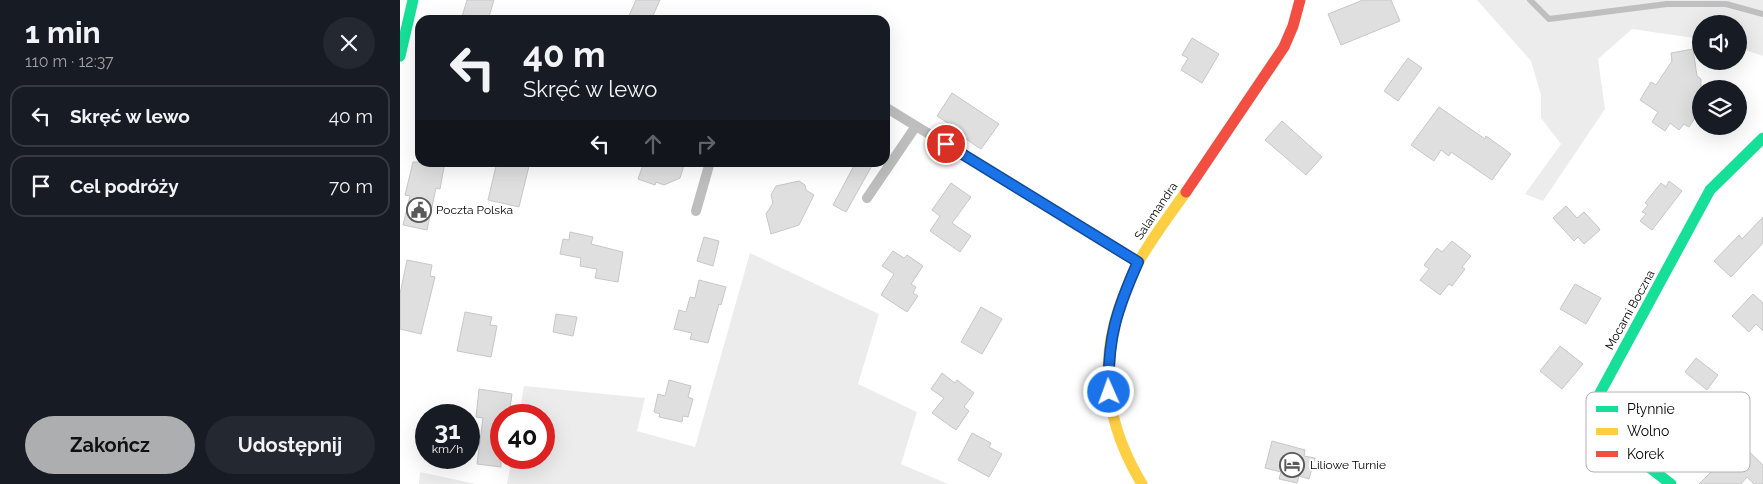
<!DOCTYPE html>
<html lang="pl">
<meta charset="utf-8">
<style>
body{margin:0;font-family:Raleway,sans-serif;background:#242831;color:#f1f3f6;height:100vh;display:flex;flex-direction:column;font-size:19px;white-space:nowrap}
*{box-sizing:border-box;margin:0}
p{font-size:16px;color:#9ea1a6}
.icon{flex:none;width:28px;height:28px;fill:none;stroke:currentColor;stroke-width:2;stroke-linecap:round;stroke-linejoin:round}
.map{position:relative;flex:1;overflow:hidden}
.sheet{display:flex;flex-direction:column;background:#171b24;width:400px}
.sheet>*{flex:none}
.top-card{position:absolute;left:15px;top:15px;width:475px;height:152px;border-radius:15px;box-shadow:0 5px 20px #0002;background:#171b24;color:#f1f3f6;overflow:hidden}
.buttons{position:absolute;left:1292px;top:15px;display:grid;gap:10px}
.buttons a{display:grid;place-items:center;width:55px;height:55px;border-radius:50%;background:#171b24;box-shadow:0 5px 20px #0002;font-size:25px}
.speed{position:absolute;left:15px;top:404px;display:flex;gap:10px;font-size:25px;font-weight:700;text-align:center}
.speed>*{display:grid;place-content:center;width:65px;height:65px;border-radius:50%;background:#171b24;box-shadow:0 5px 20px #0002;line-height:1}
.speed small{font-size:12px;font-weight:400}
.speed .limit{border:8px solid #d22;background:#fff;color:#111}
.pin{position:absolute;display:grid;place-items:center;width:42px;height:42px;color:#fff;margin:-21px;border:2px solid #fff;border-radius:50%;box-shadow:0 1px 5px #0007}
.me{position:absolute;width:55px;margin:-28px;rotate:358deg;stroke-linejoin:round;filter:drop-shadow(0 0 4px #0008)}
.turn{display:flex;align-items:center;gap:18px;height:105px;padding:0 25px;font-size:22px}
.turn .icon{width:65px;height:65px;stroke-width:2.5}
.turn b{display:block;font-size:35px;line-height:42px}
.lanes{display:flex;align-items:center;height:48px;padding:0 25px;background:#0003;justify-content:center;gap:25px;direction:ltr}
.lanes .off{opacity:.35}
.round{display:grid;place-items:center;flex:none;width:52px;height:52px;border-radius:26px;background:#242831}
.headline{display:flex;align-items:center;justify-content:space-between;height:85px;padding:0 25px}
h1{font-size:30px;font-weight:700;line-height:38px}
.button{display:flex;gap:10px;margin-top:auto;padding:10px 25px}
.button a{flex:1;height:58px;border-radius:30px;background:#adaeaf;color:#111;font-size:20px;font-weight:700;line-height:58px;text-align:center}
.button a+a{background:#242831;color:#f1f3f6}
ul{padding:0;list-style:none}
li{display:flex;align-items:center;gap:15px;height:62px;margin:0 10px 8px;padding:0 15px;border:2px solid #363941;border-radius:15px}
li div{flex:1}
li b{display:block;font-size:19px}
li em{font-style:normal}
main{display:flex;flex:1;min-height:0}
.map>svg:first-child{display:block}
.green{fill:#ececec}
.lines{fill:none;stroke-linecap:round;stroke-linejoin:round}
.stream{stroke:#bfbfbf;stroke-width:6}
.building{fill:#dfdfdf;stroke:#c7c7c7}
.lane{stroke:#bebebe;stroke-width:10}
.fast{stroke:#16e098;stroke-width:11}
.slow{stroke:#ffcf43;stroke-width:11}
.jam{stroke:#f24e42;stroke-width:11}
.route-casing{stroke:#114b97;stroke-width:12}
.route{stroke:#1a73e8;stroke-width:9}
.labels{text-anchor:middle;stroke-width:4;stroke-linejoin:round;paint-order:stroke}
.poi-label{font-size:12px;fill:#000;stroke:#fff;text-anchor:start}
.street-label{font-size:12px;fill:#000;stroke:#fff}
.key{fill:#fff;stroke:#b2b2b2;stroke-width:1}
.key-label{font-size:14px;fill:#000}
</style>
<main>
<section class="sheet">
<div class="headline"><div><h1>1 min</h1><p>110 m · 12:37</p></div><a class="round"><svg class="icon" aria-label="close" viewBox="0 0 24 24"><path d="M6 6l12 12M18 6L6 18"/></svg></a></div>
<ul>
<li><svg class="icon" aria-label="left" viewBox="0 0 24 24"><path d="M17 20v-9H6M10 6l-5 5 5 5"/></svg><div><b>Skręć w lewo</b></div><em>40 m</em></li>
<li><svg class="icon" aria-label="arrive" viewBox="0 0 24 24"><path d="M6 21V4h12l-3 4 3 4H6"/></svg><div><b>Cel podróży</b></div><em>70 m</em></li>
</ul>
<div class="button"><a>Zakończ</a><a>Udostępnij</a></div>
</section>
<div class="map">
<svg width="1363" height="484" viewBox="0 0 1363 484">
<rect width="100%" height="100%" fill="#fff"/>
<path class="green" d="M1077 0H1363V56L1339 48V24H1301V39L1232 29 1198 59 1205 109 1143 201 1125 194 1161 144 1141 118V95L1131 61Z
M350 253 479 314 458 384 517 412 501 464 548 484H107L112 458H144V415H119L124 386 245 398 237 431 295 447Z
M20 472 76 484H19Z"/>
<g class="lines">
<path class="stream" d="M1130 0 1149 19 1267 4H1326L1363 14"/>
</g>
<path class="building" d="M67 0H94L88 20H61Z
M236 0H260L251 20H227Z
M963 0H991L1000 21 941 45 928 14Z
M792 38 819 54 802 83 781 70 788 58 782 55Z
M1293 49 1297 76 1301 79V109L1289 127 1284 124 1279 130 1270 123 1265 131 1252 122 1258 112 1240 100 1251 82 1256 85 1272 61 1271 53Z
M1008 58 1022 68 998 101 984 91Z
M552 93 599 124 581 149 563 137 565 134 537 116Z
M1039 107 1085 139 1086 136 1111 154 1092 180 1051 152 1049 156 1041 150 1034 161 1011 145Z
M882 121 922 157 906 175 865 140Z
M13 162H45L40 189 36 188 27 230 3 225 10 196 5 195Z
M97 162H130L119 207 88 200Z
M244 162H285L280 178 264 185 256 182 255 185 238 179Z
M456 162H474L446 212 433 205Z
M399 181 405 185 406 190 414 195 399 225 371 234 366 214 373 203 371 195 376 186Z
M1269 181 1282 191 1252 230 1240 221 1246 214 1242 212 1248 205 1245 203 1261 183 1266 187Z
M551 183 571 197 552 223 571 236 560 252 530 231 540 216 532 210Z
M1166 206 1177 218 1184 212 1199 228 1200 230 1184 244 1178 237 1174 241 1153 218Z
M1363 217V243L1331 277 1314 261 1339 235 1342 239Z
M170 232 193 237 191 244 223 252 218 282 195 278 197 269 180 266 181 258 160 254 163 239 169 240Z
M304 237 319 241 313 266 297 261Z
M1052 241 1071 256 1062 267 1065 269 1052 286 1049 284 1040 295 1020 280 1029 269 1024 265 1037 248 1042 252Z
M493 251 504 258 507 255 523 266 511 284 516 287 513 293 518 296 507 312 481 295 494 274 482 266Z
M7 260 32 265 30 276 35 277 21 334 0 329V294Z
M299 280 326 287 321 305 319 304 308 343 290 339 292 333 274 329 279 310 286 312 290 297 295 298Z
M1175 284 1201 298 1186 324 1160 309Z
M1353 294 1363 303V331L1356 324 1349 332 1332 316Z
M581 307 602 319 582 354 561 342Z
M65 312 92 317 90 325 97 326 91 357 57 351Z
M156 314 177 317 173 336 153 332Z
M1160 346 1183 364 1162 389 1140 371Z
M1296 358 1318 375 1307 390 1285 372Z
M542 373 555 383 557 380 574 393 564 407 569 411 556 430 532 413 544 398 531 389Z
M269 380 291 386 288 397 293 399 288 417 283 416 282 422 259 417 260 414 254 412 258 394 265 396Z
M79 389 112 394 109 415H101V467L77 464 83 418 76 417Z
M572 433 591 443 589 447 602 454 589 477 558 460Z
M872 441 905 450 904 456 915 458 909 479 899 476 897 483 879 479 881 472 865 468Z
M1342 445 1363 465V484H1354L1347 477 1341 484H1299L1330 453 1332 456Z"/>
<g class="lines">
<path class="lane" d="M485 107 516 126
M467 198 516 126 737 261
M296 211 310 162"/>
<path class="fast" d="M0 56 13 0
M1271 484 1197 427 1192 417 1194 404 1310 190 1363 138"/>
<path class="slow" d="M742 484C705 423 697 358 725 292 729 282 733 270 739 261 753 237 770 214 786 192"/>
<path class="jam" d="M786 192 884 47 893 26 900 0"/>
</g>
<g class="lines">
<defs>
<path id="route" d="M546 144 738 262C717 309 707 339 709 392"/>
</defs>
<use href="#route" class="route-casing"/>
<use href="#route" class="route"/>
</g>
<defs>
<symbol id="civic-ring" viewBox="-11 -11 22 22"><circle r="9.5" fill="#fff" stroke="#595959" stroke-width="1.5"/><path d="M-.6-6.5H3V-4.5H.6V-3L4-1V1h2V6H-6V1h2V-1L-.6-3ZM-1.2 2.5V6h2.4V2.5Z" fill="#595959"/></symbol>
<symbol id="hotel-ring" viewBox="-11 -11 22 22"><circle r="9.5" fill="#fff" stroke="#595959" stroke-width="1.5"/><path d="M-6-4.5h1.5V1H6V5H4.5V3h-9V5H-6ZM-4 0a1.8 1.8 0 1 1 3.6 0ZM.5 0V-2.5h3Q6-2.5 6 0Z" fill="#595959"/></symbol>
</defs>
<g fill-rule="evenodd">
<use href="#civic-ring" x="5" y="196" width="28" height="28"/>
<use href="#hotel-ring" x="878" y="451" width="28" height="28"/>
</g>
<g class="labels">
<g class="poi-label">
<text x="36" y="214">Poczta Polska</text>
<text x="910" y="469">Liliowe Turnie</text>
</g>
<g class="street-label">
<text transform="translate(756 211) rotate(-56)" y="4">Salamandra</text>
<text transform="translate(1230 310) rotate(-61)" y="4">Mocarni Boczna</text>
</g>
</g>
<rect x="1186" y="392" width="164" height="80" rx="8" class="key"/>
<rect x="1196" y="406" width="22" height="6" fill="#16e098"/>
<rect x="1196" y="428" width="22" height="7" fill="#ffcf43"/>
<rect x="1196" y="451" width="22" height="6" fill="#f24e42"/>
<g class="key-label">
<text x="1227" y="414">Płynnie</text>
<text x="1227" y="436">Wolno</text>
<text x="1227" y="459">Korek</text>
</g>
</svg>
<div class="buttons">
<a><svg class="icon" aria-label="sound" viewBox="0 0 24 24"><path d="M4 9h4l5-4v14l-5-4H4zM17 9q2 3 0 6"/></svg></a>
<a><svg class="icon" aria-label="layers" viewBox="0 0 24 24"><path d="M12 4l9 5-9 5-9-5zM3 14l9 5 9-5"/></svg></a>
</div>
<div class="speed"><div>31<small>km/h</small></div><div class="limit">40</div></div>
<div class="pin" style="left:546px;top:144px;background:#d93025"><svg class="icon" aria-label="arrive" viewBox="0 0 24 24"><path d="M6 21V4h12l-3 4 3 4H6"/></svg></div>
<svg class="me" style="left:709px;top:392px" viewBox="-20 -20 40 40"><circle r="17" fill="#1a73e8" stroke="#fff" stroke-width="3"/><path d="M0-11L8 9 0 5-8 9z" fill="#fff"/></svg>
<div class="top-card">
<div class="turn"><svg class="icon" aria-label="left" viewBox="0 0 24 24"><path d="M17 20v-9H6M10 6l-5 5 5 5"/></svg><div><b>40 m</b>Skręć w lewo</div></div>
<div class="lanes"><svg class="icon" aria-label="left" viewBox="0 0 24 24"><path d="M17 20v-9H6M10 6l-5 5 5 5"/></svg><svg class="icon off" aria-label="ahead" viewBox="0 0 24 24"><path d="M12 20V5M6 11l6-6 6 6"/></svg><svg class="icon off" aria-label="right" viewBox="0 0 24 24"><path d="M7 20v-9h11M14 6l5 5-5 5"/></svg></div>
</div>
</div>
</main>
